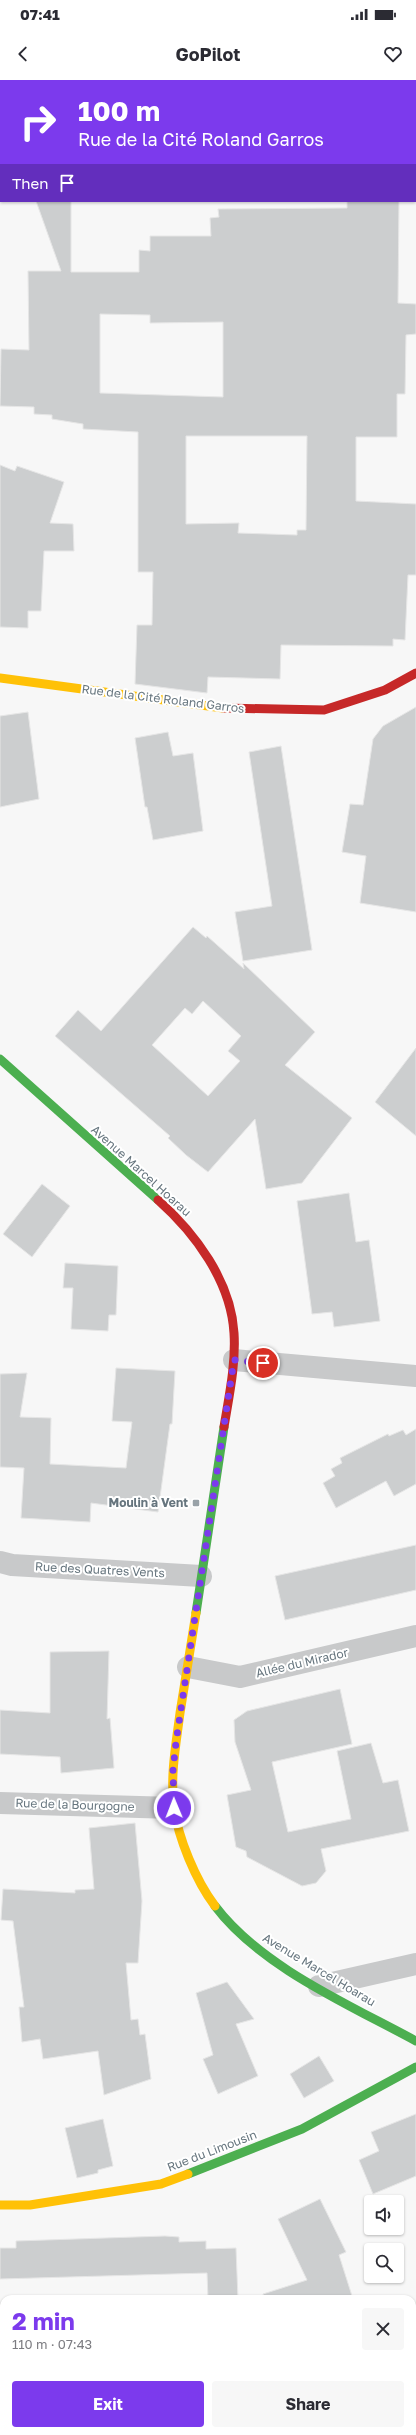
<!DOCTYPE html>
<meta charset="utf-8">
<style>
body{margin:0;font-family:"Golos Text",sans-serif;background:#f7f7f7;color:#2b2b33;height:100vh;display:flex;flex-direction:column;font-size:15px;white-space:nowrap}
*{box-sizing:border-box;margin:0}
p{font-size:13px;color:#7c7c81}
.icon{flex:none;width:22px;height:22px;fill:none;stroke:currentColor;stroke-width:2;stroke-linecap:round;stroke-linejoin:round}
.map{position:relative;flex:1;overflow:hidden}
.side{position:absolute;left:0px;top:2215px;width:416px;height:140px;display:flex;flex-direction:column;background:#fff;border-radius:12px 12px 0 0;box-shadow:0 1px 3px #0004}
.side>*{flex:none}
.guide{position:absolute;left:0px;top:0px;width:416px;height:122px;box-shadow:0 1px 3px #0004;background:#7c3aed;color:#fff;overflow:hidden}
.tools{position:absolute;left:364px;top:2115px;display:grid;gap:8px}
.tools a{display:grid;place-items:center;width:40px;height:40px;border-radius:4px;background:#fff;box-shadow:0 1px 3px #0004;font-size:20px}
.pin{position:absolute;display:grid;place-items:center;width:34px;height:34px;color:#fff;margin:-17px;border:2px solid #fff;border-radius:50%;box-shadow:0 1px 4px #0007}
.me{position:absolute;width:44px;margin:-22px;rotate:359deg;stroke-linejoin:round;filter:drop-shadow(0 0 3px #0008)}
.turn{display:flex;align-items:center;gap:14px;height:84px;padding:0 12px;font-size:18px}
.turn .icon{width:52px;height:52px;stroke-width:2.5}
.turn b{display:block;font-size:28px;line-height:34px}
.then{display:flex;align-items:center;height:38px;padding:0 12px;background:#0003;gap:8px;font-size:15px}
.round{display:grid;place-items:center;flex:none;width:42px;height:42px;border-radius:4px;background:#f7f7f7}
.summary{display:flex;align-items:center;justify-content:space-between;height:68px;padding:0 12px}
h1{font-size:24px;font-weight:700;line-height:30px;color:#7c3aed}
.button{display:flex;gap:8px;margin-top:auto;padding:8px 12px}
.button a{flex:1;height:46px;border-radius:4px;background:#7c3aed;color:#fff;font-size:16px;font-weight:700;line-height:46px;text-align:center}
.button a+a{background:#f7f7f7;color:#2b2b33}
.status{display:flex;justify-content:space-between;align-items:center;height:28px;padding:0 20px;background:#fff;direction:ltr}
.status svg{height:11px;fill:currentColor}
header{display:flex;justify-content:space-between;align-items:center;height:52px;padding:0 12px;background:#fff;font-size:18px;font-weight:700}
.map>svg:first-child{display:block}
.building{fill:#cccecf;stroke:#e6e6e6;fill-rule:evenodd}
.lines{fill:none;stroke-linecap:round;stroke-linejoin:round}
.street{stroke:#c8c9ca;stroke-width:22}
.fast{stroke:#4caf50;stroke-width:9}
.slow{stroke:#ffc107;stroke-width:9}
.jam{stroke:#c62828;stroke-width:9}
.route{stroke:#7c3aed;stroke-width:7;stroke-dasharray:0 12.6}
.poi-dot{fill:#99a2a8;stroke:#fff;stroke-width:1.5}
.labels{text-anchor:middle;stroke-width:4;stroke-linejoin:round;paint-order:stroke}
.street-label{font-size:12px;fill:#66757e;stroke:#fff}
.poi-label{font-size:12px;font-weight:bold;fill:#66757e;stroke:#fff;text-anchor:end}
</style>
<div class="status"><b>07:41</b><svg viewBox="0 0 49 12"><path d="M0 12V9h3v3zM5 12V6h3v6zM10 12V3h3v9zM15 12V0h3v12zM26 1h20v11H26zM47 4h2v5h-2z"/></svg></div>
<header><svg class="icon" aria-label="back" viewBox="0 0 24 24"><path d="M15 5l-7 7 7 7"/></svg>GoPilot<svg class="icon" aria-label="heart" viewBox="0 0 24 24"><path d="M12 20l-8-8c-3-5 5-10 8-4 3-6 11-1 8 4z"/></svg></header>
<div class="map">
<svg width="416" height="2355" viewBox="0 0 416 2355">
<rect width="100%" height="100%" fill="#f7f7f7"/>
<path class="building" d="M36 121H71V192H139V170L150 171V156H211L210 138 219 137 218 129 347 128V121H399L398 223 416 224V254L406 255 405 314H397V357H356V421L416 424V495H408L405 560 393 559V566L281 565 280 599 208 597 207 613 135 604 137 545H152L153 492H138V352L83 349V344L52 339V335L34 334V327L0 326 1 269 29 270 28 191H61ZM100 234 150 235V243L223 242V317L100 313ZM186 356H307L306 450H297V455L238 453 239 443 186 444Z
M0 385 15 391 17 386 64 402 50 443 73 444 74 471H44L41 531H28V548L0 547Z
M416 627V832L360 823 366 776 342 772 350 724 363 725 373 659 383 646Z
M28 632 39 719 0 727V636Z
M168 652 173 676 193 673 203 751 153 760 147 727H145L135 658Z
M281 666 312 870 243 881 235 832 272 826 249 672Z
M193 847 206 858 207 856 244 889 243 883 315 952 285 985 352 1038 302 1103 266 1109 255 1039 208 1092 186 1075 168 1058 170 1056 55 956 78 930 101 951ZM203 921 241 956 228 971 240 981 208 1016 152 965 185 928 192 934Z
M416 968V1056L375 1022Z
M42 1104 70 1126 32 1177 3 1154Z
M349 1113 356 1162 369 1160 380 1241 334 1247 332 1232 312 1234 297 1121Z
M65 1183 118 1186 116 1235H109L108 1251 71 1249 73 1208H63Z
M116 1288 175 1291 172 1344H170L158 1432 91 1423 90 1442 21 1438 24 1388 0 1387V1294L27 1293 20 1337 51 1338 50 1384 126 1388 132 1342 112 1341Z
M416 1349V1404L394 1416 386 1401 336 1428 323 1403 335 1396 331 1389 342 1383 340 1378 388 1354 389 1356 403 1350 406 1355Z
M416 1465V1510L285 1540 275 1496Z
M109 1571 107 1639 110 1638 114 1688 61 1693 60 1677 0 1674V1630L50 1633V1572Z
M340 1609 352 1664 272 1682 288 1752 351 1739 337 1671 371 1663 383 1703 398 1700 409 1751 321 1769 326 1791 316 1803 302 1806 247 1777 246 1771 236 1767 227 1715 251 1710 235 1662 234 1640 247 1631Z
M135 1743 142 1821 138 1883H126L131 1940 138 1939 140 1955 145 1954 151 1999 104 2015 98 1971 43 1979 40 1959 22 1962 19 1927H24L13 1841 1 1840 3 1809 75 1813V1810L94 1809 89 1748Z
M227 1902 254 1939 236 1944 258 1996 218 2014 203 1979 213 1975 196 1913Z
M319 1976 334 2001 304 2018 290 1994Z
M416 2034V2096L373 2114 359 2080 379 2071 371 2052Z
M103 2039 113 2086 98 2090V2093L77 2098 65 2048Z
M320 2119 346 2172 339 2175 353 2219H264L263 2214 307 2200 278 2139Z
M165 2156 179 2157V2162L206 2161V2169L236 2168 238 2219H208L207 2193 0 2199V2168H16V2161Z"/>
<g class="lines">
<path class="street" d="M186 1 188 0
M0 61H1
M234 1280 416 1296
M0 1482 12 1485 201 1496
M188 1587 240 1597 416 1556
M0 1723 174 1728
M319 1906 416 1884"/>
<path class="fast" d="M0 979 158 1120
M196 1533 224 1347
M215 1826C261 1887 350 1925 416 1961
M188 2094 302 2049 416 1987"/>
<path class="slow" d="M0 598 223 628
M196 1533C191 1566 185 1600 180 1633 176 1664 170 1696 174 1727 178 1758 196 1801 215 1826
M0 2125H30L161 2104 188 2094"/>
<path class="jam" d="M223 628 324 630 385 610 416 593
M158 1120C195 1153 231 1201 234 1253 236 1284 229 1316 224 1347"/>
</g>
<g class="lines">
<path class="route" d="M174 1728 173 1690 176 1662 234 1280 263 1283"/>
</g>
<rect class="poi-dot" x="192" y="1419" width="8" height="8" rx="2"/>
<g class="labels">
<g class="street-label">
<text transform="translate(163 619) rotate(7)" y="4">Rue de la Cité Roland Garros</text>
<text transform="translate(141 1091) rotate(42)" y="4">Avenue Marcel Hoarau</text>
<text transform="translate(100 1490) rotate(3)" y="4">Rue des Quatres Vents</text>
<text transform="translate(302 1583) rotate(-13)" y="4">Allée du Mirador</text>
<text transform="translate(75 1725) rotate(2)" y="4">Rue de la Bourgogne</text>
<text transform="translate(319 1890) rotate(31)" y="4">Avenue Marcel Hoarau</text>
<text transform="translate(212 2071) rotate(-21)" y="4">Rue du Limousin</text>
</g>
<g class="poi-label">
<text x="188" y="1427">Moulin à Vent</text>
</g>
</g>
</svg>
<div class="tools">
<a><svg class="icon" aria-label="sound" viewBox="0 0 24 24"><path d="M4 9h4l5-4v14l-5-4H4zM17 9q2 3 0 6"/></svg></a>
<a><svg class="icon" aria-label="search" viewBox="0 0 24 24"><circle cx="10" cy="10" r="6"/><path d="M15 15l6 6"/></svg></a>
</div>
<div class="pin" style="left:263px;top:1283px;background:#d93025"><svg class="icon" aria-label="arrive" viewBox="0 0 24 24"><path d="M6 21V4h12l-3 4 3 4H6"/></svg></div>
<svg class="me" style="left:174px;top:1728px" viewBox="-20 -20 40 40"><circle r="17" fill="#7c3aed" stroke="#fff" stroke-width="3"/><path d="M0-11L8 9 0 5-8 9z" fill="#fff"/></svg>
<div class="guide">
<div class="turn"><svg class="icon" aria-label="right" viewBox="0 0 24 24"><path d="M7 20v-9h11M14 6l5 5-5 5"/></svg><div><b>100 m</b>Rue de la Cité Roland Garros</div></div>
<div class="then">Then<svg class="icon" aria-label="arrive" viewBox="0 0 24 24"><path d="M6 21V4h12l-3 4 3 4H6"/></svg></div>
</div>
<section class="side">
<div class="summary"><div><h1>2 min</h1><p>110 m · 07:43</p></div><a class="round"><svg class="icon" aria-label="close" viewBox="0 0 24 24"><path d="M6 6l12 12M18 6L6 18"/></svg></a></div>
<div class="button"><a>Exit</a><a>Share</a></div>
</section>
</div>
